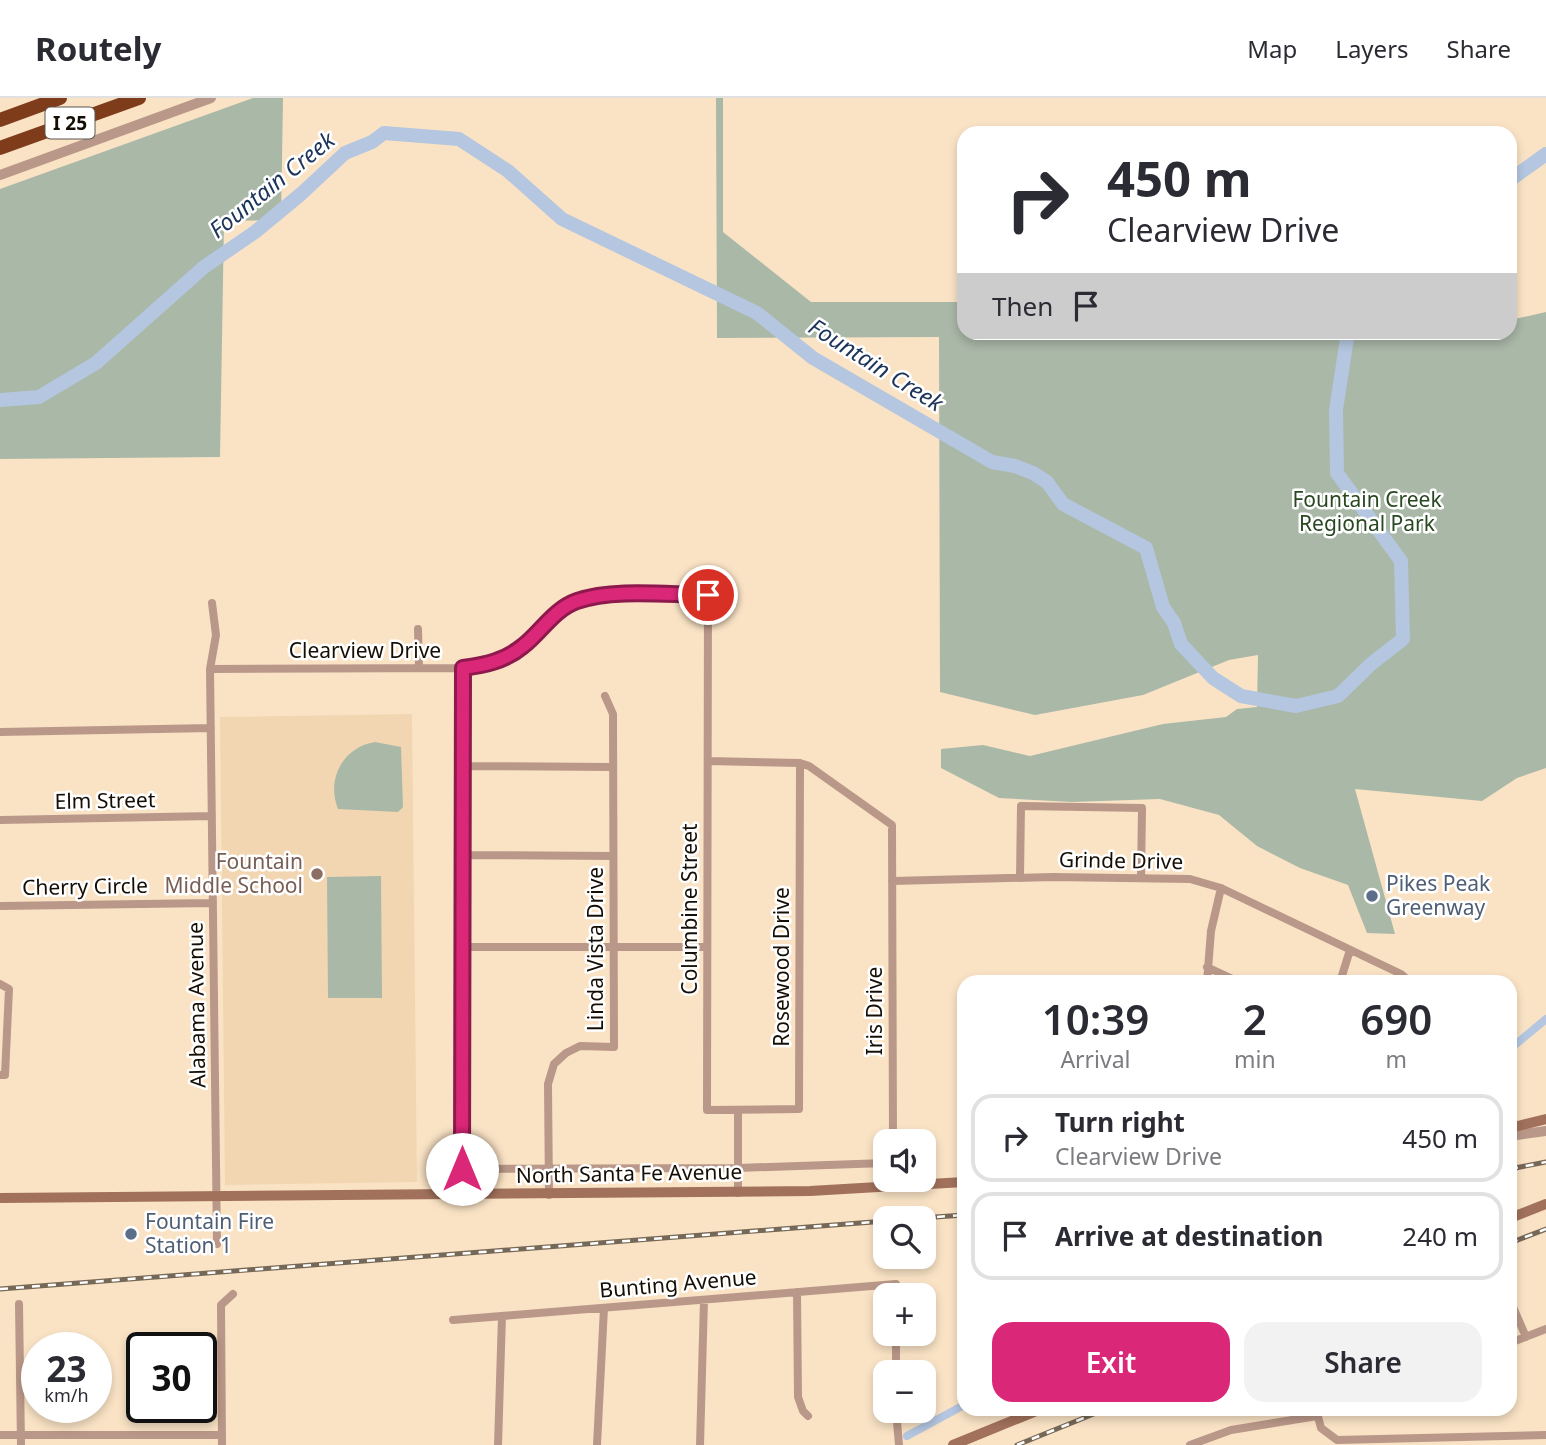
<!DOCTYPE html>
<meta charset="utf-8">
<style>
body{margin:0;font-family:"Noto Sans",sans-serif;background:#f2f2f3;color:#2b2b33;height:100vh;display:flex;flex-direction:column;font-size:26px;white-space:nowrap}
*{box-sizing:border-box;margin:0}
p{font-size:23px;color:#7c7c81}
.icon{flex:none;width:38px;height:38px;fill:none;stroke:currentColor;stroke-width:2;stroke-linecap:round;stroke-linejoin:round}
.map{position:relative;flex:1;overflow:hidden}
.panel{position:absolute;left:957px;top:877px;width:560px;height:441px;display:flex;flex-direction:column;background:#fff;border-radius:21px;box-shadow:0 4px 10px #0003}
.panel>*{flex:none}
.hud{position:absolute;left:957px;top:28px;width:560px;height:214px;border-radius:21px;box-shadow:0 4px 10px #0003;background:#fff;color:#2b2b33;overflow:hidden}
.tools{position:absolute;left:873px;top:1031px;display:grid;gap:14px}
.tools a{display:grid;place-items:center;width:63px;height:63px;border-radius:14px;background:#fff;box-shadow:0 4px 10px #0003;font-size:35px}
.speed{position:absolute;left:21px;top:1234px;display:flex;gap:14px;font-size:35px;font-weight:700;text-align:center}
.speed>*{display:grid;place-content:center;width:91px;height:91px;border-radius:50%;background:#fff;box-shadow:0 4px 10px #0003;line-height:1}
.speed small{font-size:18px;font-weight:400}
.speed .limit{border:4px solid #111;border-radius:10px;background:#fff;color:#111}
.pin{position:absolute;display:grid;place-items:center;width:60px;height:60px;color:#fff;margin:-30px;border:4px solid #fff;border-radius:50%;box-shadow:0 2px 7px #0007}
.me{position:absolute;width:77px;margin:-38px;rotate:0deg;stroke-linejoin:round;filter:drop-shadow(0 0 5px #0008)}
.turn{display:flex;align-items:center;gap:24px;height:147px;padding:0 35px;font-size:32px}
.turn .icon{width:91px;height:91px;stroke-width:2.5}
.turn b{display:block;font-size:49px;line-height:60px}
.then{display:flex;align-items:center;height:66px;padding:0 35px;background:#0003;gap:14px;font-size:26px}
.eta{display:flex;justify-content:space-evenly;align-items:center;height:119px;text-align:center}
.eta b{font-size:42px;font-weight:600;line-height:49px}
.action{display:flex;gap:14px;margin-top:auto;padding:14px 35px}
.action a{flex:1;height:80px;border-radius:21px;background:#db2777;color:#fff;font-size:28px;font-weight:600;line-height:80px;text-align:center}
.action a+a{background:#f2f2f3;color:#2b2b33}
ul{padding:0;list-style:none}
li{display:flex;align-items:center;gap:21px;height:88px;margin:0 14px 10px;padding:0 21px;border:4px solid #e1e1e2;border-radius:21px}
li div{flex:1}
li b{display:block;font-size:26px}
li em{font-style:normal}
header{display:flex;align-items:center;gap:42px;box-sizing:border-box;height:98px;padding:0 35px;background:#fff;border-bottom:2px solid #e1e1e2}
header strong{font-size:33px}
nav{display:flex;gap:38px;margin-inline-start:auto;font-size:24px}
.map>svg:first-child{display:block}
.built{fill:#f2d6b2}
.green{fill:#aab8a8}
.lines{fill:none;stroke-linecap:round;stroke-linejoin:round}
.canal{stroke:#b4c6e0;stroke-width:8}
.river{stroke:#b4c6e0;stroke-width:14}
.minor{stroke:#ba9889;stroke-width:8}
.tertiary{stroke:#ba9889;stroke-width:10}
.secondary{stroke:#a1715b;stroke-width:10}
.motorway{stroke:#7e3c1b;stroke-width:14}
.rail-casing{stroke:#766856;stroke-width:5}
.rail{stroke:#fff;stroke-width:2.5;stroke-dasharray:8;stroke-linecap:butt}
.route-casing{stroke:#8e194d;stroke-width:18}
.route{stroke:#db2777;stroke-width:12}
.education-dot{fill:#8d6e63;stroke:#fff;stroke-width:2.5}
.service-dot{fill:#5c6f8a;stroke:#fff;stroke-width:2.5}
.labels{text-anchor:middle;stroke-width:5;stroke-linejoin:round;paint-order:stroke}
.shield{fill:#fff;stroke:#5b564f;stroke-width:2}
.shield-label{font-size:19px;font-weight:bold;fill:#150e04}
.park-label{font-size:21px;fill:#294822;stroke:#fff}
.street-label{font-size:21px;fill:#150e04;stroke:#fff}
.education-label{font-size:21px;fill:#785e54;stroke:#fff;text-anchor:end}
.service-label{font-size:21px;fill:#4e5e75;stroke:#fff;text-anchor:start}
.water-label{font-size:23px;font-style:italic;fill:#1c3459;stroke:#fff}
</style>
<header>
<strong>Routely</strong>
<nav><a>Map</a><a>Layers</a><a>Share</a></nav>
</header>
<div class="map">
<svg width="1546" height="1347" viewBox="0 0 1546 1347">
<rect width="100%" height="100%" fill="#fae3c5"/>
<path class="built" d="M412 616 417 1084 225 1087 220 619Z"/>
<path class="green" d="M253 0H283L281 122 224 123 220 359 0 361V91Z
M716 0H723V134L811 204H964V234H1510V222L1546 214V670L1517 680 1482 703 1355 691 1395 836 1367 835 1348 787 1300 770 1257 748 1219 717 1160 701 1072 704 999 700 941 670V651L983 647 1030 658 1163 626 1226 619 1237 611 1257 609 1258 557 1229 562 1143 597 1035 617 940 594 939 239 717 240Z
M375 644 401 649 403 709 398 714 338 711C326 681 343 649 375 644Z
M381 778 382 900H328L327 779Z"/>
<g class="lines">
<path class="canal" d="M1510 951 1546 921
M907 1338 964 1307"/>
<path class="river" d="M1510 82 1546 56
M0 302 39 299 96 265 204 169 255 134 301 96 345 55 372 44 384 35 459 41 508 73 562 121 757 215 813 260 992 364 1015 368 1033 375 1047 384 1063 406 1146 450 1163 509 1174 525 1181 546 1213 580 1241 598 1296 608 1338 598 1371 566 1403 541 1401 463 1337 375 1336 312 1347 240 1351 234"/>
<path class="minor" d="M212 505 216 537 210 571 217 1146
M418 531 419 570
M210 571 463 570C485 567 505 563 523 548 541 534 554 511 577 503 615 491 669 497 708 497L707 1012 799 1011 800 665
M0 634 211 630
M708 663 800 665 809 668 892 727 893 1043
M462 668 613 669
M0 722 212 718
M462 757 613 758
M1020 779 1021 708 1142 710 1141 780
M892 783 1053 779 1190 781 1221 790 1401 876 1410 884
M0 808 213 805
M462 849H707
M1207 869 1239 884
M1207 884 1211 833 1221 790
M1340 884 1350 852
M0 886 9 891 5 977H0
M738 1012V1095
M462 1071 738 1070 886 1065
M462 1097 463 570
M549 1097 548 986 554 966 566 955 580 948 614 949 613 616 605 598
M797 1194 798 1299 803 1313 808 1318
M19 1206 21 1347
M1513 1209 1526 1239
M453 1222 896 1186V1197
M896 1236V1274
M1510 1245 1546 1231
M1316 1311 1321 1330 1337 1342 1546 1337
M896 1312 899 1347
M0 1337H222
M222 1347 221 1207 233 1196
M498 1347 502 1218
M597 1347 604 1210
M700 1347 704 1202
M1190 1347 1231 1332 1317 1318"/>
<path class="tertiary" d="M0 77 211 0
M1510 1038 1546 1033"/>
<path class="secondary" d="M1510 1030 1546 1021
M0 1100 810 1093 964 1084
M1510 1120 1546 1106
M953 1347 1041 1311"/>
<path class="motorway" d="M0 22 60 0
M0 50 139 0"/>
<defs>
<path id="rail" d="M1510 1071 1546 1064
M921 1120 964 1117
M1510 1145 1546 1131
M0 1191 886 1123
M1017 1347 1106 1311"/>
</defs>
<use href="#rail" class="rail-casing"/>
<use href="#rail" class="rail"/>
</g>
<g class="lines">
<defs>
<path id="route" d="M462 1071 463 570C485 567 505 563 523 548 541 534 554 511 577 503 614 490 669 497 708 497"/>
</defs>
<use href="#route" class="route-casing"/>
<use href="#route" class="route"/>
</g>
<circle class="education-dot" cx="317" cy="776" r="7"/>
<g class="service-dot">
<circle cx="1372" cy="798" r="7"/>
<circle cx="131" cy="1136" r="7"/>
</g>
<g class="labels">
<rect class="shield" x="45.5" y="9.5" width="49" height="31" rx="5"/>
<g class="shield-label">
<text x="70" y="32">I 25</text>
</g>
<g class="park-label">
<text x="1367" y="409">Fountain Creek<tspan x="1367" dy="24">Regional Park</tspan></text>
</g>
<g class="street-label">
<text x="365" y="560">Clearview Drive</text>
<text transform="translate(105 703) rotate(-1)" y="7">Elm Street</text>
<text transform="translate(1121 763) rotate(1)" y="7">Grinde Drive</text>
<text transform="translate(85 789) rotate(-1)" y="7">Cherry Circle</text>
<text transform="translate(690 811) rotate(-90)" y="7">Columbine Street</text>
<text transform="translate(596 851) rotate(-90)" y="7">Linda Vista Drive</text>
<text transform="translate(782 869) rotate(-90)" y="7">Rosewood Drive</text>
<text transform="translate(197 907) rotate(-91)" y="7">Alabama Avenue</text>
<text transform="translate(875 913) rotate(-90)" y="7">Iris Drive</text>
<text transform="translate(629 1076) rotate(-1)" y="7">North Santa Fe Avenue</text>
<text transform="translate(678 1186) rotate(-5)" y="7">Bunting Avenue</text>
</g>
<g class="education-label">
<text x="303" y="771">Fountain<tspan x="303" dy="24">Middle School</tspan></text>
</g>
<g class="service-label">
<text x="1386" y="793">Pikes Peak<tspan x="1386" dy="24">Greenway</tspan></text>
<text x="145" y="1131">Fountain Fire<tspan x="145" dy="24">Station 1</tspan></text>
</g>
<g class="water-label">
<text transform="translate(272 87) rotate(-39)" y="8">Fountain Creek</text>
<text transform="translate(876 267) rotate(32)" y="8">Fountain Creek</text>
</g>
</g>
</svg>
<div class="tools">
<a><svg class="icon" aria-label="sound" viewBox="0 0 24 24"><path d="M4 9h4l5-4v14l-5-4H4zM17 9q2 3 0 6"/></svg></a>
<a><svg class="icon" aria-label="search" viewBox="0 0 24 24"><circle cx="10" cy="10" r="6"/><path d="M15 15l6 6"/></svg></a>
<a>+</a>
<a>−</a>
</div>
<div class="speed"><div>23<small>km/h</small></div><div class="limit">30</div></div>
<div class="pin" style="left:708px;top:497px;background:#d93025"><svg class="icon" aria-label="arrive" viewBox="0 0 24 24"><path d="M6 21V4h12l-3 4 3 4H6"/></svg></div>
<svg class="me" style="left:462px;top:1071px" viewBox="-20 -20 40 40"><circle r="19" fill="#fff"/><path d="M0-13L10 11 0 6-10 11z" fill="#db2777"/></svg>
<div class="hud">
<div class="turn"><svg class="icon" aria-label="right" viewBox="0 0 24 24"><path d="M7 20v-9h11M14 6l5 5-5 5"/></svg><div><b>450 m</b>Clearview Drive</div></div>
<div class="then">Then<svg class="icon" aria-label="arrive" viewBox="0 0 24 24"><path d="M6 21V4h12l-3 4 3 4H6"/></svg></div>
</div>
<section class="panel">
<div class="eta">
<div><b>10:39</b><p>Arrival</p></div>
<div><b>2</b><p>min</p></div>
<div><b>690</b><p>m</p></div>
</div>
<ul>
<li><svg class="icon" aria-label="right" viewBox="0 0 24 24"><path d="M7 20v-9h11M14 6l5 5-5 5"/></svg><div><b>Turn right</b><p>Clearview Drive</p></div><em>450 m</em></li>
<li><svg class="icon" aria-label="arrive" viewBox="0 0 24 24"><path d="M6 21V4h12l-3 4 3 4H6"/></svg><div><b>Arrive at destination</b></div><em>240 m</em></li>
</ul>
<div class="action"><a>Exit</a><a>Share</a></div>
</section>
</div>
